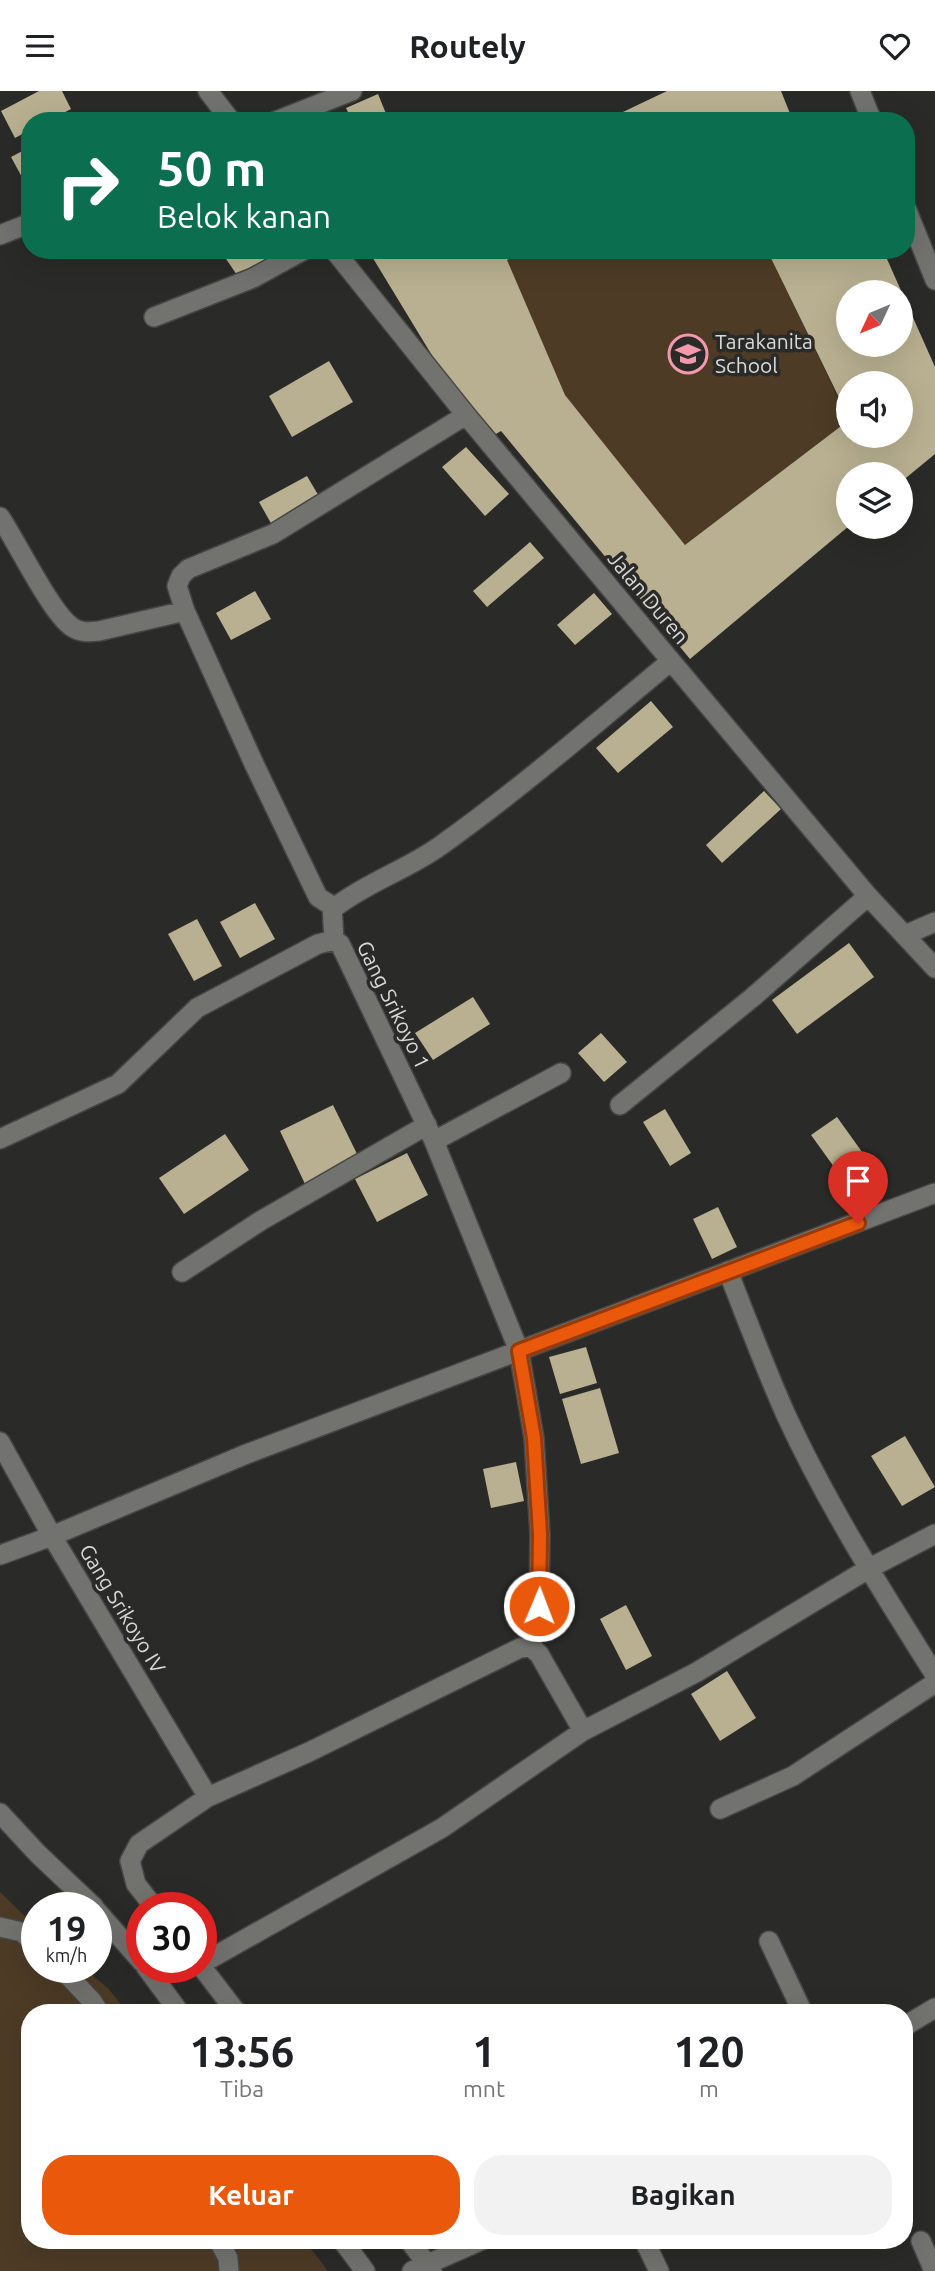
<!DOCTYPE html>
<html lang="id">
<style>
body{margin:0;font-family:Ubuntu,sans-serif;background:#f2f2f2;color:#202124;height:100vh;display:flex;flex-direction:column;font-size:26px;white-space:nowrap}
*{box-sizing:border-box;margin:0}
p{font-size:23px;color:#757577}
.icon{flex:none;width:38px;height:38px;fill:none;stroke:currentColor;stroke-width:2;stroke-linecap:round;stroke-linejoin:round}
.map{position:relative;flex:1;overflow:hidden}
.side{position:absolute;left:21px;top:1913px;width:892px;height:245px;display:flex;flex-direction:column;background:#fff;border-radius:28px;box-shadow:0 7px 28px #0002}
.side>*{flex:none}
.guide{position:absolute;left:21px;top:21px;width:894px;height:147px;border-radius:28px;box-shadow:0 7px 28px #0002;background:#0b6e4f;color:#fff;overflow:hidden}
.needle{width:46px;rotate:226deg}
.tools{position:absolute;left:836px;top:189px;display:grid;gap:14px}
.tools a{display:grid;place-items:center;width:77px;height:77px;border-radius:50%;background:#fff;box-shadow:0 7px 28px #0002;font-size:35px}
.speed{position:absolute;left:21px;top:1801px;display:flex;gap:14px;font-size:35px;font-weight:700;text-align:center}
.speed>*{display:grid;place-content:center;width:91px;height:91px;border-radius:50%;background:#fff;box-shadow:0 7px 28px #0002;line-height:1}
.speed small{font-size:18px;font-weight:400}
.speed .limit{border:10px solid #d22;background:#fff;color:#111}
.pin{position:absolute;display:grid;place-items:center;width:60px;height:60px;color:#fff;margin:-72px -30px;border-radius:50% 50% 50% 0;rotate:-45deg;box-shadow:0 0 7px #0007}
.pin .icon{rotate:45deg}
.me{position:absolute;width:77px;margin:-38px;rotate:1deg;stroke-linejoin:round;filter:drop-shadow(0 0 5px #0008)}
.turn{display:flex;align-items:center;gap:24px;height:147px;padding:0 21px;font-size:32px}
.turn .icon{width:91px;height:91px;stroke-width:2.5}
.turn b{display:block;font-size:49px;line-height:60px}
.eta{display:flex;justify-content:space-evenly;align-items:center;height:119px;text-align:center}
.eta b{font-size:42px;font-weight:600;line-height:49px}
.primary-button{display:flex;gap:14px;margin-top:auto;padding:14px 21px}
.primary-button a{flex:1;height:80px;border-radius:28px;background:#ea580c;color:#fff;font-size:28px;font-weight:600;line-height:80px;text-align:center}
.primary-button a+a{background:#f2f2f2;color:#202124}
header{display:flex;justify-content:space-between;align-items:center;height:91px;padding:0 21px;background:#fff;font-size:32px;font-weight:600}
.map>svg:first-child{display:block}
.green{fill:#4d3b25}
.building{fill:#b8b090;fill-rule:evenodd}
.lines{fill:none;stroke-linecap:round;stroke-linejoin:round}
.minor-casing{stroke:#464644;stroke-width:22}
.minor{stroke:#72736f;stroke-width:19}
.route-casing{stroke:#983908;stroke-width:18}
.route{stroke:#ea580c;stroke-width:12}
.labels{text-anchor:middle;stroke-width:7;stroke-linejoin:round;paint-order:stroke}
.poi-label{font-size:21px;fill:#d9d9d7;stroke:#2a2a28;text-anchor:start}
.street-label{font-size:21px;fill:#d9d9d7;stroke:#2a2a28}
</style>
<header><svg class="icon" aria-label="menu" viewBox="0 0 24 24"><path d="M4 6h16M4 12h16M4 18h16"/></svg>Routely<svg class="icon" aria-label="heart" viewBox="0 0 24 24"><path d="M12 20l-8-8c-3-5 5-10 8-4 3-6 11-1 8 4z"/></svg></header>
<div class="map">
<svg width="935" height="2180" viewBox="0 0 935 2180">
<rect width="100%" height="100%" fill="#2a2a28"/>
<path class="green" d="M526 159H767L849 329 685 454 565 304 507 169Z
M0 1801 37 1837V1876H82L108 1897 127 1921 30 1922V2149H304L328 2180H0Z"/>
<path class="building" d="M39 0H62L71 18 48 30H30V39L15 47 1 20Z
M667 0H781L793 30H604Z
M378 3 389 30H352L346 17Z
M822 24 824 30H808Z
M30 56V101L11 66Z
M220 159H268L271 164 239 187Z
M368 159H526L507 169 565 304 685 454 849 329V345H901V292H849V327L767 159H883L935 276V363L901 391V383H849V435L690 568 501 340 484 350ZM849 201H901V254H849Z
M329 270 353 311 292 346 269 305Z
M466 356 509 403 485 425 442 376Z
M307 385 320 407 272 434 259 411Z
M530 451 544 467 487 516 473 500Z
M255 500 271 528 231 549 216 522Z
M594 502 612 523 575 554 557 534Z
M651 610 673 636 618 682 596 657Z
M764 700 781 718 722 772 706 754Z
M255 812 275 848 240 867 220 831Z
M197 828 222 875 194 890 168 843Z
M849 852 874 886 797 943 772 909Z
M473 906 490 933 433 969 415 942Z
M601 942 627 971 604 991 578 962Z
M333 1014 359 1067 305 1093 280 1040Z
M665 1018 691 1062 670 1075 643 1031Z
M837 1026 880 1086 855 1105 811 1044Z
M225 1043 249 1079 184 1123 159 1087Z
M407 1062 428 1104 377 1131 355 1088Z
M718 1116 737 1156 712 1168 693 1128Z
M586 1256 597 1292 560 1303 549 1266Z
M600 1297 619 1362 581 1373 562 1308Z
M905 1345 935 1396 902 1415 871 1365Z
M516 1371 524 1410 491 1417 483 1378Z
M626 1514 652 1565 626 1579 600 1528Z
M727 1580 756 1627 720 1650 691 1603Z"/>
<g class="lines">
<defs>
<path id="minor" d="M208 0 231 30
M860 0 872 30
M276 30 352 0
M906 117 935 189
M0 144 30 132
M334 159 466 324 671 570 868 805 935 877
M154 226 253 187 304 159
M466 324 273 443 188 478 181 485 177 495 185 520 255 675 318 806 332 815 334 849 340 853 344 861 434 1050 519 1260 534 1347 540 1443 539 1515 531 1556
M0 426C17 451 51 522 72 536 80 542 90 541 99 540L185 520
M332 815 338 814C370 790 408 778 440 755 520 698 595 633 671 570
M905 844 935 831
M620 1014 753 906 868 805
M0 1048 118 993 197 917 318 853 334 849
M434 1050 561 982
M728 1180C747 1229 765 1277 786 1324 828 1415 882 1500 935 1584
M182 1181 262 1129 427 1034
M0 1351 52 1445 208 1706
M0 1464 52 1445 244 1364 935 1102
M720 1718 793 1685 935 1592
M0 1722 38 1763 94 1816
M154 1816 136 1793 130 1770 139 1753 208 1706 309 1661 520 1557 531 1556 539 1563 583 1640
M96 1819 142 1871
M0 1836 22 1841 37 1855
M769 1850 803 1922
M201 1873 442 1737 583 1640 697 1581 868 1478 935 1443
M201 1875 237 1922
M60 1876 92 1910 100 1922
M146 1876 180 1922
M905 1935 935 1917
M218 2149 228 2167 229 2180
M342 2149 365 2180
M409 2149 432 2180
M644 2149 659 2180
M921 2150 934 2180
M412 2180 482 2149"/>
</defs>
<use href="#minor" class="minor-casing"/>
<use href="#minor" class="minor"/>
</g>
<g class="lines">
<defs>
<path id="route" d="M539 1515 540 1443 534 1347 519 1260 858 1132"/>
</defs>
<use href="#route" class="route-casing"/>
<use href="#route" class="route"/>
</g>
<defs>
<symbol id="school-ring" viewBox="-11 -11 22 22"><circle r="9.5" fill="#2a2a28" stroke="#f29aac" stroke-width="1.5"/><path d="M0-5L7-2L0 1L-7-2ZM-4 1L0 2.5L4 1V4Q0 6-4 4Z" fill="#f29aac"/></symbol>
</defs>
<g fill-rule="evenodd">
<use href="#school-ring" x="666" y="241" width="44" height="44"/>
</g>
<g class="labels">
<g class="poi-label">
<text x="715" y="258">Tarakanita<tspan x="715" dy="24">School</tspan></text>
</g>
<g class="street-label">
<text transform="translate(648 507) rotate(50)" y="7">Jalan Duren</text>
<text transform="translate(393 914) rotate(64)" y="7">Gang Srikoyo 1</text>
<text transform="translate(122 1518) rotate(59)" y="7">Gang Srikoyo IV</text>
</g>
</g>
</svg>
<div class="tools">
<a><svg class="needle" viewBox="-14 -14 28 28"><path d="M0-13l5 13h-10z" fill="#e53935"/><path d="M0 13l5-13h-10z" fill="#757577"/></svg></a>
<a><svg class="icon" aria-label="sound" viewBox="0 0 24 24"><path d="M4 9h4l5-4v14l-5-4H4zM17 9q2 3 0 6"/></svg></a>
<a><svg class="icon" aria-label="layers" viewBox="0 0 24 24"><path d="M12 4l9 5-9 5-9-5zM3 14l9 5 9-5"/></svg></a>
</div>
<div class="speed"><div>19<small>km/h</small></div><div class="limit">30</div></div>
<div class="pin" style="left:858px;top:1132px;background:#d93025"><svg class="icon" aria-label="arrive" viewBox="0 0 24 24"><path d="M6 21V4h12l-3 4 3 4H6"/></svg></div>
<svg class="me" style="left:539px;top:1515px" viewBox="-20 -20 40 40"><circle r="17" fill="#ea580c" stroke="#fff" stroke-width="3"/><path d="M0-11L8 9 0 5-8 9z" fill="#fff"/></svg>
<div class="guide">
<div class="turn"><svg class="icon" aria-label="right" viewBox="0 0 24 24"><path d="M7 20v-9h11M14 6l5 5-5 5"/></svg><div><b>50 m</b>Belok kanan</div></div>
</div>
<section class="side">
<div class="eta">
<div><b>13:56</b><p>Tiba</p></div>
<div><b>1</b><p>mnt</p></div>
<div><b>120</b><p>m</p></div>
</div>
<div class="primary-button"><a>Keluar</a><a>Bagikan</a></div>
</section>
</div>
